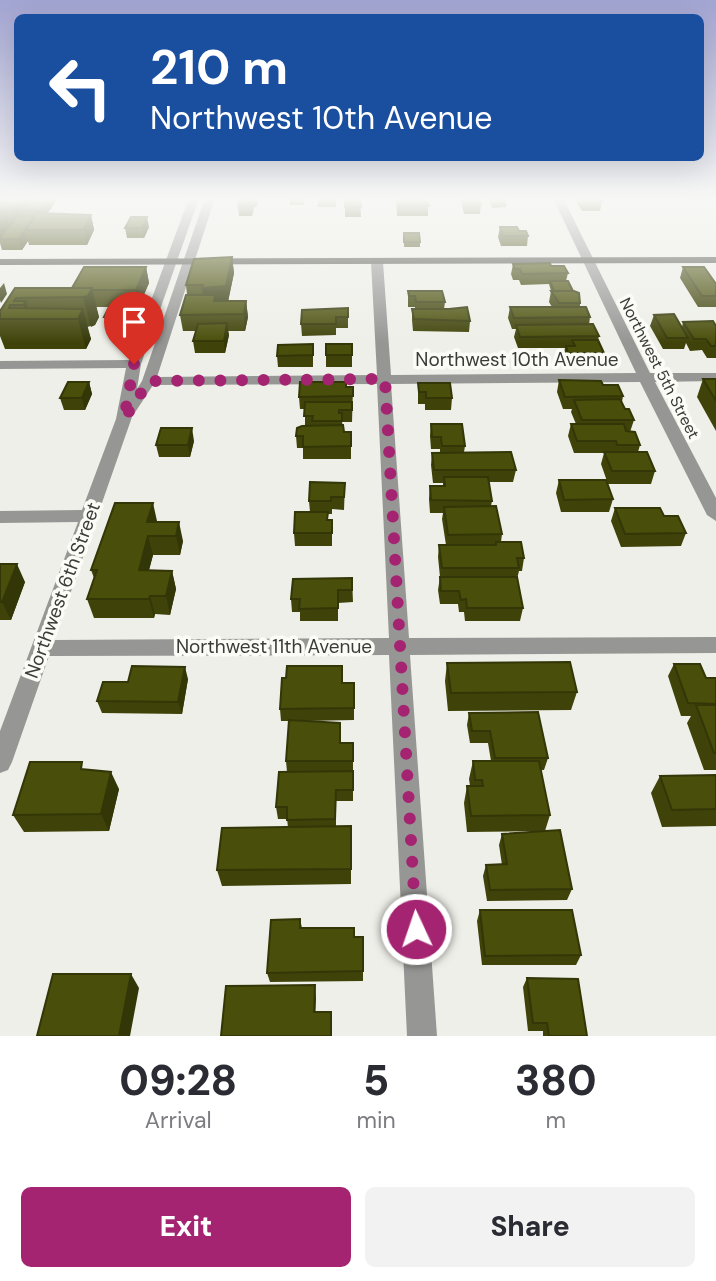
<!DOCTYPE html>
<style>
body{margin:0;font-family:"DM Sans",sans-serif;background:#f2f2f3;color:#2b2b33;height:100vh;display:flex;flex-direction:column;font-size:26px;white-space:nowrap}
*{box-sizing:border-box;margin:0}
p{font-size:23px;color:#7c7c81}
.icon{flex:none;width:38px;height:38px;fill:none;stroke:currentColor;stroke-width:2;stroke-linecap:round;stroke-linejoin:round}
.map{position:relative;height:1036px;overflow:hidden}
.panel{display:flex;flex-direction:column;background:#fff;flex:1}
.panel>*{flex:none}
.guide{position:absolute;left:14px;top:14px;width:690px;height:147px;border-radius:10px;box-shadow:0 7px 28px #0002;background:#1a4fa0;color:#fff;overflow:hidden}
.pin{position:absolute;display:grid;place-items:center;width:60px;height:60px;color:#fff;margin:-72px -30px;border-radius:50% 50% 50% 0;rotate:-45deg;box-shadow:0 0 7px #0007}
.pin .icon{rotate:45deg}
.me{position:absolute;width:77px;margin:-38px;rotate:357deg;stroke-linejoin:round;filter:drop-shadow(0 0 5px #0008)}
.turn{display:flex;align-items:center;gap:24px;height:147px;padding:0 21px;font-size:32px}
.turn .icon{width:91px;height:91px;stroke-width:2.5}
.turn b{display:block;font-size:49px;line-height:60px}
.eta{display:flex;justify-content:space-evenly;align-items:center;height:119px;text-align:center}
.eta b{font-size:42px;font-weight:800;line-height:49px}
.button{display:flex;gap:14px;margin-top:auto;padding:14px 21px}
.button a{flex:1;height:80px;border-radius:10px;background:#a52472;color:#fff;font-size:28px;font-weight:800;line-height:80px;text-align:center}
.button a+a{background:#f2f2f3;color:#2b2b33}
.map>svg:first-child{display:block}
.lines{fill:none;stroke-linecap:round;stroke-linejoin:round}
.minor{fill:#969694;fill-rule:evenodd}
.major{fill:#4f504b;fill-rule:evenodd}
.wall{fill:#3f4309}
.shaded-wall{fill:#333707}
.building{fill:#494e0a;stroke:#333707;stroke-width:2}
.route{stroke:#a52472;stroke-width:12;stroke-dasharray:0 21.6}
.labels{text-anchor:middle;stroke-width:7;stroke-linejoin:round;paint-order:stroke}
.far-street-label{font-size:16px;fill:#3b3c39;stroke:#fbfcf6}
.street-label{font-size:19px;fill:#3b3c39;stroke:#fbfcf6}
</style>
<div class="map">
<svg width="716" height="1036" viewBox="0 0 716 1036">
<rect width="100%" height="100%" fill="#eeefe8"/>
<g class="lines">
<path class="minor" d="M189 198H199L141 364 137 389 142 381 205 198H215L157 377 377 375 371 262 377 259 383 262 391 375 636 373 553 198H563L650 373H716V381L655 382 716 498V521L707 515 640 382 391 384 409 638 716 637V653L410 655 437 1036H407L389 655 49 656 12 762 8 770 0 773V731L78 522 0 523V511L82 510 116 419 126 368 0 369V361L129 360ZM377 384 389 638 54 640 132 417 153 385Z"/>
<path class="major" d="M716 257V263L0 265V259Z"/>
</g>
<path class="wall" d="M0 198 57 200 47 214 91 215 94 230 87 245H29L28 241 22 250H2L0 243Z
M240 198H258L257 207H254L252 216H239L238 206Z
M290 198H304V205H290Z
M317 198H336V207H318Z
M345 198H360L361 217H345Z
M396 198H428V216H397Z
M460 198H479L481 204 480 214H464Z
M488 198H507L506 207 492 208Z
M574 198H600L602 201 600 211H582Z
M149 227 144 238H127L125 228Z
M500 227 519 231 528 236 527 246H501L498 237Z
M404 233 420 242V247H404Z
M232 257 234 273 228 301H246L248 317 245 331H228L229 335 225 353H195L193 341 196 331H183L180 315 187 295 186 285Z
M513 264 551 266 568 273 566 281 580 303V307L590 317 589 325 599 336 598 340 604 353 601 365H566L563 358 565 348H518L514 337 516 329H512L508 318 510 307H552L549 302 551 291 549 284 521 285 519 280H513L511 274Z
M146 267 149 283 139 306H137L138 312 132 328 107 329 104 317 109 307H96L99 317 95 325 87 327 91 339 86 349H5L0 336V311L15 288H72Z
M683 267 716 284V307H698L680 278Z
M408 291 445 302 444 309 470 321 469 332 413 331 412 320V309H415V307H408Z
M348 308V328H336V335L302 336 301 324Z
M654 315 682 327 683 322 716 326V358H707L702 350 690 351 686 343 684 349H663L650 326Z
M313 344V367H278L277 356Z
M352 344V367H326V355Z
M703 379H716V431L697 397Z
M559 380 603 385 623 396 622 402 625 409 634 420 630 432 640 445 638 452 655 471 651 484H608L601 464 604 453H574L568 436 571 424H576L571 412 572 409H563L557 392Z
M89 382 92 394 85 410H64L60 398Z
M418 383 452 398 451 410H425V404H418Z
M346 387H353L352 422H342L344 432 351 446V459H303V448H297L296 436 305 426V409H300L299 397Z
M431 424 465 446 464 452 516 470 513 482H488L492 501 491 506 502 534 501 542 524 558 522 571H519L517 579 523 608 520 621H465L464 612H459L458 604H440L438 590 440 577 438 557 439 545H446L442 519 443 513H430L429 499 430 486H443V483H433L431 465 432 453H440V449H431L430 436Z
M194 441 190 457H159L156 445Z
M559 480 613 499 609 512H561L556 493Z
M345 483 344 510 332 509V514H328V520H332V546H295L294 533 310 512 309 501Z
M615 508 664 516 686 533 681 546 621 547 611 521Z
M157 521V522L183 541 180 555H153L149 570 172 571 176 589 170 615 155 614 154 618H94L87 599 94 578 91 570Z
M0 564 25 582 11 620H0Z
M352 578 353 602 338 603V621H300V612H292L291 599Z
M447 663 577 692 571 710 448 711 445 681Z
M674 664 706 678H716V770H704L687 723 691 716H681L668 676Z
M188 679 182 714 102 713 97 701 128 682Z
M342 683H354V720L305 721 340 743H353V801H336V826H351V884L222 886 217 870 288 827 287 819H278L276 807 287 772 286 761 289 721H281L280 709Z
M469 713 548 758 544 770H541L550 815 545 831 572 889 567 900 487 901 483 876 486 865H502L499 845 502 834 539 831 467 832 464 803 467 786H470L469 779 473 761H491L488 743H470L467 725Z
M86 770 119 789 109 831 24 832 13 815Z
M716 775V826L662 827 651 793 660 776Z
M480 910 581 955 576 965H482L477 921Z
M300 919 302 928 354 937H363V981L270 982 267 973Z
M527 978 587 1036H543V1031H528L523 987Z"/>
<path class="shaded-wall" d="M22 198H30V200L21 211V212L14 221 11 211Z
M49 198H57V200L42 220 40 210Z
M253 198 254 207 252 216 251 206Z
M91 215 94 230 87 245 83 230Z
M7 216 10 227 0 239V225Z
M147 217 149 227 144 238 142 228Z
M25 231 28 241 22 250 19 239Z
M232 257 234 273 228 302 204 305 202 288Z
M146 267 149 283 139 306 136 290Z
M4 283 7 294 1 303 0 300V288Z
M92 288 99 317 95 325 91 327 83 297Z
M135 300 138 312 132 328 129 317Z
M26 301 32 319H28L23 305Z
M246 301 248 317 245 331 244 314Z
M83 309 91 339 86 349 78 319Z
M227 323 229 335 225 353 224 341Z
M89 382 92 394 85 410 82 398Z
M192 428 194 441 190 457 188 445Z
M153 503 157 521 153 536 147 522Z
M179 522 183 541 180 555 176 536Z
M148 536 153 555 144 589 139 570Z
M17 564 25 582 11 620 2 602Z
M172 571 176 589 170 615 166 596Z
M150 596 155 614 154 618 149 599Z
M185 667 188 679 182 714 178 702Z
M111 772 119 789 109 831 101 814Z
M131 974 139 988 130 1036H119Z
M315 985 316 998 315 1025 314 1012Z"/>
<path class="building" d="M4 198H22L11 211H0V202Z
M30 198H49L40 210 21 211Z
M240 198H253L251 206H238Z
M290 198H303V200H290Z
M345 198H360L361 207H345Z
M397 198H426L429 206H398Z
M464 198H479L481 204H465Z
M582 198H600L602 201H584Z
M37 213 91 215 83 230H25Z
M7 216 0 225V217Z
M17 216H35L19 239H0V238Z
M131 217H147L142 228H125Z
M500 227H517L519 231H526L528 236H503Z
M404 233H419L420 242H404Z
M232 257 226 286 202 288 203 285H186L194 259Z
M550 263 551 266H564L568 273 522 274 520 269H515L513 264Z
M84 267H146L136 290H92V288H72Z
M683 267H704L716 284V296H702Z
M550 281H568L573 291H554Z
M15 288H92L88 296 83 297 16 298 14 301H26L23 305H10L9 308 83 309 78 319H0V311Z
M408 291H442L445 302H416L415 296H409Z
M551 291H574L579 293 580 303H559Z
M186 295H215L214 301H246L244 314 180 315Z
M135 300 129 317H104L112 301Z
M467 307 470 321 414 319 412 309H449Z
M510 307H586L590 317 514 318Z
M348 308V317H336V324H301L302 310Z
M674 314 688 338H667L654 315Z
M713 321 716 326V346H711L706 339H694L683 322Z
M227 323 224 341H193L198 324Z
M593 324 599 336 520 337 516 325Z
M572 340H598L604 353H568L566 346H575Z
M313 344V355L277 356 278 345Z
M326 344H352V355H326Z
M703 379H716V401Z
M559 380 601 381 603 385H618L623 396 565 397Z
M68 382H89L82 398H60Z
M300 382H346V387H353V396L299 397Z
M418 383H450L452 398H426V392H419Z
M620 399 625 409H629L634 420H582L574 400Z
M305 402H352V410H339V413H342V421H312L313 416H304Z
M431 424H462L465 446H442L441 437H432Z
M571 424H624L626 431 635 432 640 445H617L616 441H577Z
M343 425 344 432H351V446L303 447V436H296L297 428 302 426Z
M161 428H192L188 445H156Z
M511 452 516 470H434L432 453Z
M604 452H647L655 471H612Z
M444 477H488L492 501 431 500 430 486H445Z
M559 480H606L613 499 564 500Z
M310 482 345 483 344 497H331V501H309Z
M115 503H153L147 522H179L176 536H148L139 570 172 571 166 596H150L149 599H87L97 570H91Z
M496 506 502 534 448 535 444 507Z
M615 508H660L664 516H678L686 533 625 534Z
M295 512H328L327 520H332V533H294Z
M496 542H521L524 558H517L519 568H442L439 545H496Z
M0 564H17L2 602H0Z
M440 577H517L523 608H467L466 599 461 600 459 591H441Z
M352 578V590H338V608L299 609 300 599H291L293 579Z
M570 662 577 692 451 693 447 663Z
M674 664H700L706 678H716V704L688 703Z
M132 666 185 667 178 702 97 701 103 682H128Z
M287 666H342V683H354V708L280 709 282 678H286Z
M696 705H716V753H714Z
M538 712 548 758H495L490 731H472L469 713Z
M289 720 340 723V743H353V761H286Z
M473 761H539L550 815 471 816 467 786H483L482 780H475Z
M30 762H82L81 769 111 772 101 814 13 815Z
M353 771V790H336L335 819 287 820V807H276L279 772Z
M716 775V809L672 810 660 776Z
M351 826V869L217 870 222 828Z
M560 830 572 889 490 890 486 865 507 864 502 834Z
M480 910H572L581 955 485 956Z
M300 919V928H354V937H363V971L267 973 271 920Z
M53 974H131L119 1036H37Z
M527 978 578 979 587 1036H549L547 1023H533Z
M315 985 314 1012H331V1036H221L226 986Z"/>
<linearGradient id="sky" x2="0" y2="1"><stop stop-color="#a2a4d2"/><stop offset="0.58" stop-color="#f7f8f5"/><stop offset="1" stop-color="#f7f8f5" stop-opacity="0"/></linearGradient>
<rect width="716" height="343" fill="url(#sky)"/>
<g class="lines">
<path class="route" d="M134 364 124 419 149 381 385 379 416 929"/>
</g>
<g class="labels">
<g class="far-street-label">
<text transform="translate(660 368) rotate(63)" y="6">Northwest 5th Street</text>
</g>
<g class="street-label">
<text x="517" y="366">Northwest 10th Avenue</text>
<text transform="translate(62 590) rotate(-70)" y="7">Northwest 6th Street</text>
<text x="274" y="653">Northwest 11th Avenue</text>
</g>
</g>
</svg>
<div class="pin" style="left:134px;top:364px;background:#d93025"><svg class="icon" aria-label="arrive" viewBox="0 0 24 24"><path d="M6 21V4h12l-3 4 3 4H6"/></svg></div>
<svg class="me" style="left:416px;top:929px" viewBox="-20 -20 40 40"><circle r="17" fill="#a52472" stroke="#fff" stroke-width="3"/><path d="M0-11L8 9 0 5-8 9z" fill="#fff"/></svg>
<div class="guide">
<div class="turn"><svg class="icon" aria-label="left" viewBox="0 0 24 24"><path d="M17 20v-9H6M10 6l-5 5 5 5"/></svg><div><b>210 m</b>Northwest 10th Avenue</div></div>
</div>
</div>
<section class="panel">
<div class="eta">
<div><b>09:28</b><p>Arrival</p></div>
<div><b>5</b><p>min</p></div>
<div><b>380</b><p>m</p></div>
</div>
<div class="button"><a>Exit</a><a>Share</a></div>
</section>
